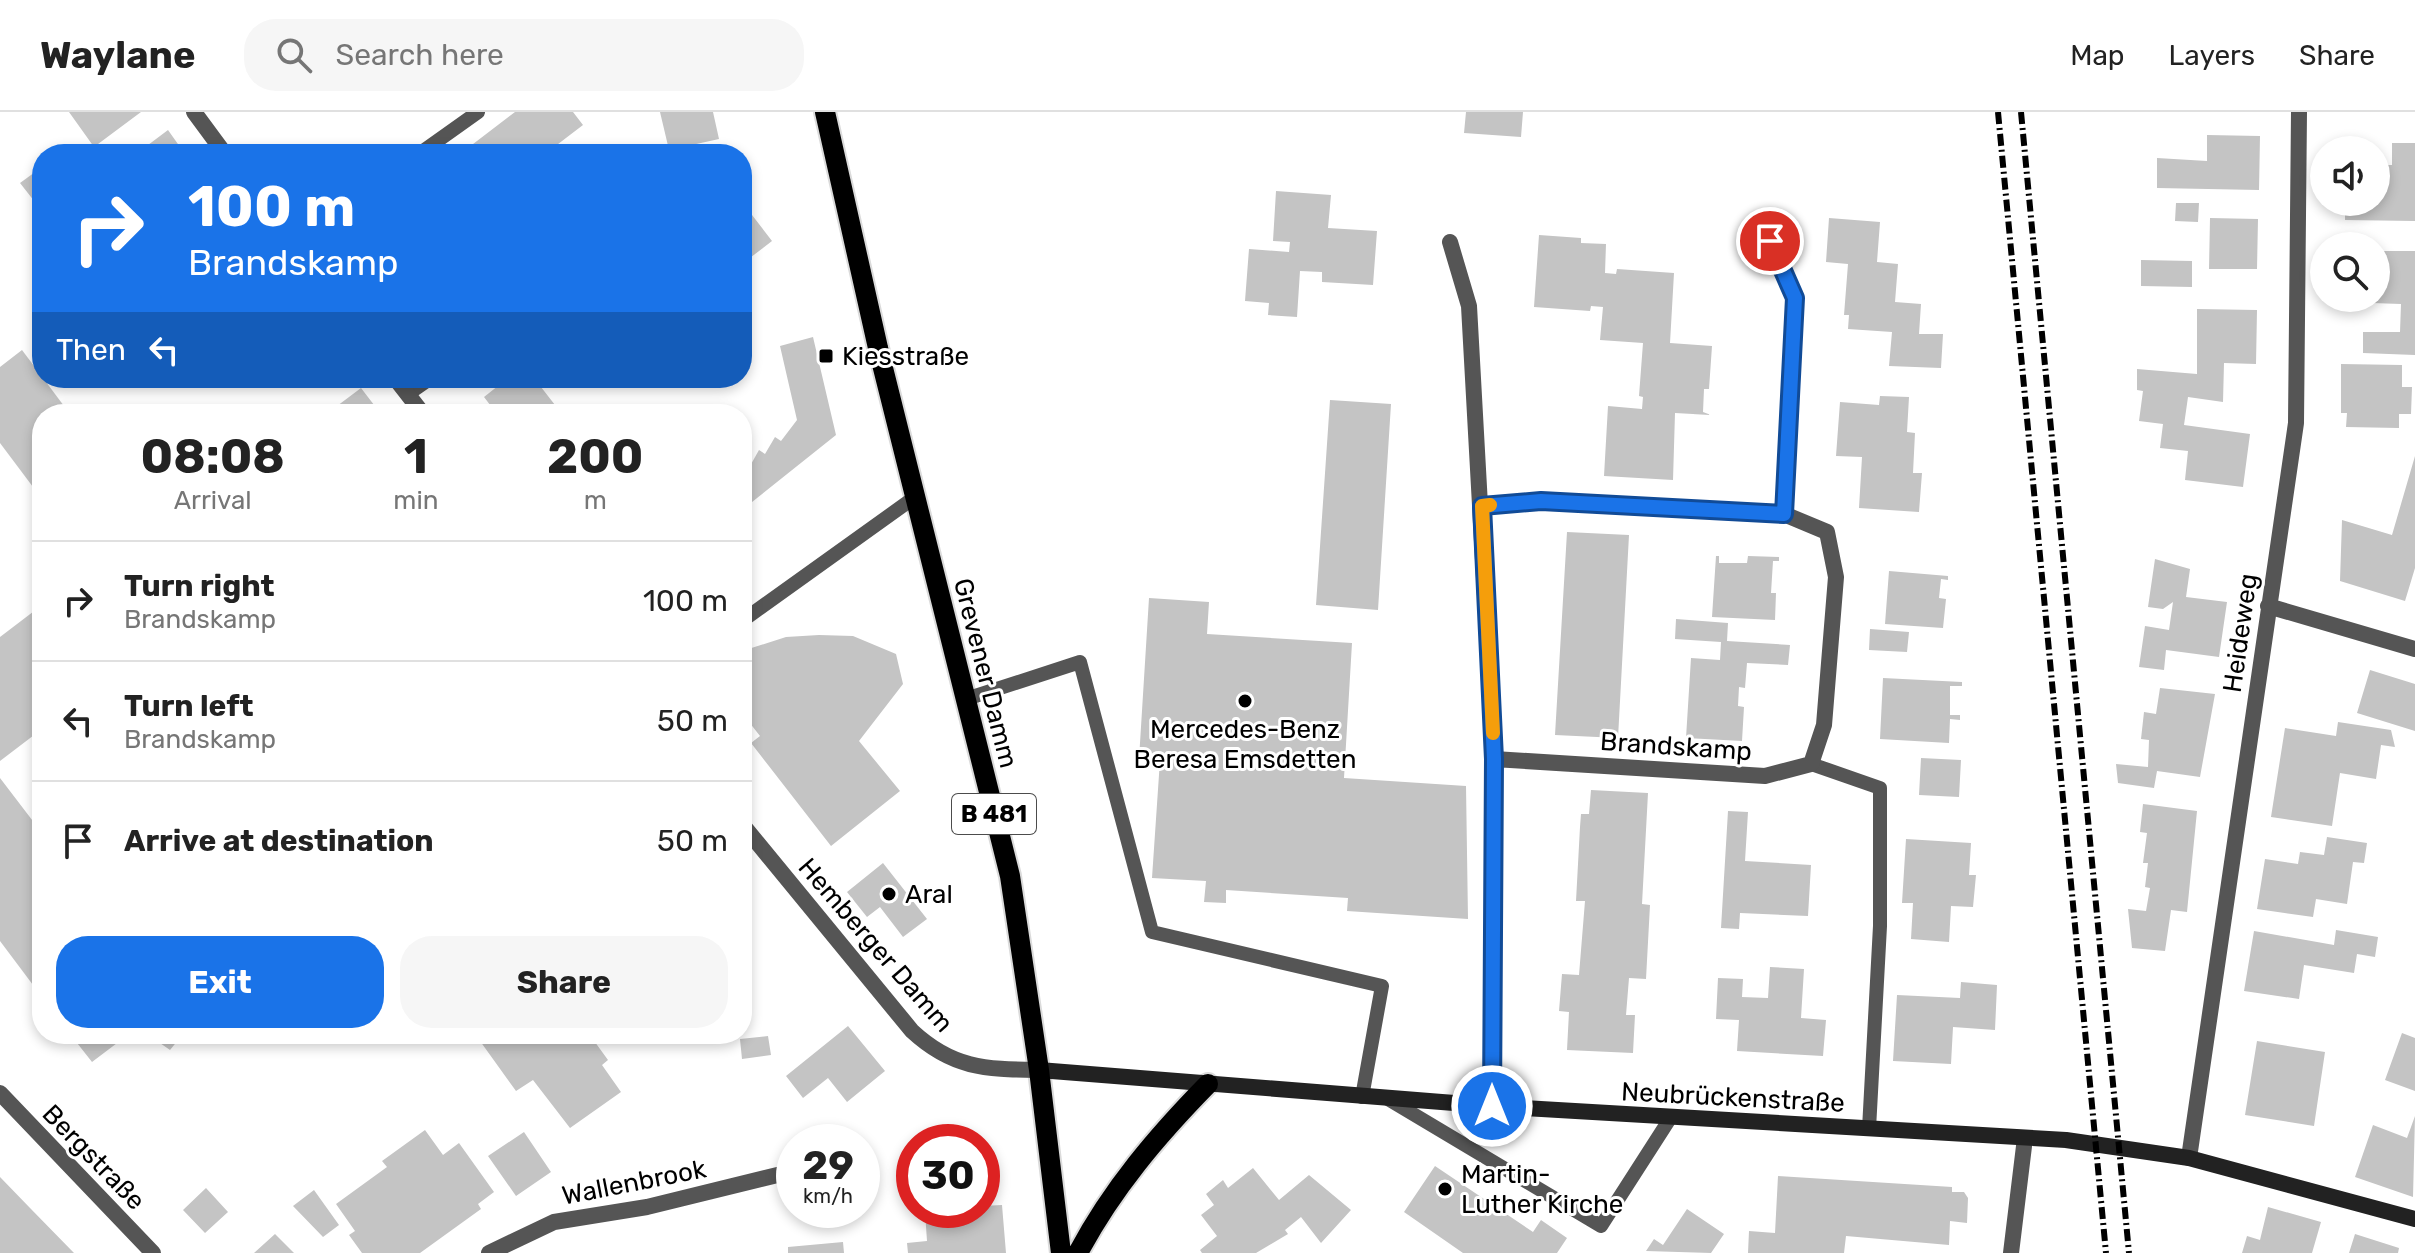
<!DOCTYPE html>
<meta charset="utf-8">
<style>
body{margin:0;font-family:Rubik,sans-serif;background:#f6f6f6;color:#222;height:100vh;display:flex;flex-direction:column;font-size:30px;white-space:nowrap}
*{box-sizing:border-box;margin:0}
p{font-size:26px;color:#767676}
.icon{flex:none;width:44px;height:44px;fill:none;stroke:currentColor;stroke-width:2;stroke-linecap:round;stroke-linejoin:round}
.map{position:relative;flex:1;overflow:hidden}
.panel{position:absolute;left:32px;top:292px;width:720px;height:640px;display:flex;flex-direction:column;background:#fff;border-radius:32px;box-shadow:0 4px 12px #0003}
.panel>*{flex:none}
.top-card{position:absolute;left:32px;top:32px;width:720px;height:244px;border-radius:32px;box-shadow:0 4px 12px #0003;background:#1a73e8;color:#fff;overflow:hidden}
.buttons{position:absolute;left:2310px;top:24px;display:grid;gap:16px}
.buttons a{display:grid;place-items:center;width:80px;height:80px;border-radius:50%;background:#fff;box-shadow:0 4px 12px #0003;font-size:40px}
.speed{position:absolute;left:776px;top:1012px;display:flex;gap:16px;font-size:40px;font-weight:700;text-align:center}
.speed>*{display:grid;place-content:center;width:104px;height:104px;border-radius:50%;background:#fff;box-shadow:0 4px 12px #0003;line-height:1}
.speed small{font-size:20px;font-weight:400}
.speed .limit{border:12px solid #d22;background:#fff;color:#111}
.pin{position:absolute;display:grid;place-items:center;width:68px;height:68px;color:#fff;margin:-34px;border:4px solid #fff;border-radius:50%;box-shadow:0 2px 8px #0007}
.me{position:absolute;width:88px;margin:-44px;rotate:0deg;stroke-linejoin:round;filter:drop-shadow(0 0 6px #0008)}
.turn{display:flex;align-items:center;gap:28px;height:168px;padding:0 24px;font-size:36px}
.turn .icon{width:104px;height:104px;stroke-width:2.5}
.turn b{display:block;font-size:56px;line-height:68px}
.then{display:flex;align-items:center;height:76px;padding:0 24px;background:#0003;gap:16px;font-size:30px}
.eta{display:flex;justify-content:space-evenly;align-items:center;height:136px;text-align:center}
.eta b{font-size:48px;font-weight:700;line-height:56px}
.button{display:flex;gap:16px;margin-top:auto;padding:16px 24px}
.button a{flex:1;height:92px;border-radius:32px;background:#1a73e8;color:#fff;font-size:32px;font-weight:700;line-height:92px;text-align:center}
.button a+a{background:#f6f6f6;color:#222}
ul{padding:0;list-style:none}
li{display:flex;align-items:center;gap:24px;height:120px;padding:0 24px;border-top:2px solid #e0e0e0}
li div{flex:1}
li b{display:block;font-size:30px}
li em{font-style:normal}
header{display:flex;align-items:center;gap:48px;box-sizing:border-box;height:112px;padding:0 40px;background:#fff;border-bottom:2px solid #e0e0e0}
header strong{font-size:38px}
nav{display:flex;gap:44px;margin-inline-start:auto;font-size:28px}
.search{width:560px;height:72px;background:#f6f6f6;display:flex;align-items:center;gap:20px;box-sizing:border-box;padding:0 28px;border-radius:32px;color:#767676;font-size:30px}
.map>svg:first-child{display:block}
.building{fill:#c4c4c4}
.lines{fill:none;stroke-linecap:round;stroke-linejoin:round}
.primary-casing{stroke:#dbdbdb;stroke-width:24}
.lane{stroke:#555;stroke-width:14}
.street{stroke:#555;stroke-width:16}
.secondary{stroke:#222;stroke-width:16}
.primary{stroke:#000;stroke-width:20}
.rail{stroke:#000;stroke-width:6;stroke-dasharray:12 4 2 4;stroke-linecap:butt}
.route-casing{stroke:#114b97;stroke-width:20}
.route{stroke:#1a73e8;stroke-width:14}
.slow{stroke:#f59e0b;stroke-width:14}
.poi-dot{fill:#000;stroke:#fff;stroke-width:3}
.labels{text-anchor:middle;stroke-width:6;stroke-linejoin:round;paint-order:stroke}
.shield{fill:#fff;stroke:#4c4c4c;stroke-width:2}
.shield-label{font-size:24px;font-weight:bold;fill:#000}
.poi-label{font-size:26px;fill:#000;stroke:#fff;text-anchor:start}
.street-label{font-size:26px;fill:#000;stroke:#fff}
</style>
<header>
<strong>Waylane</strong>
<div class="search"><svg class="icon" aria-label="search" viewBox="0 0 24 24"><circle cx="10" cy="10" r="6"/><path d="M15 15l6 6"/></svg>Search here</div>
<nav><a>Map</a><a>Layers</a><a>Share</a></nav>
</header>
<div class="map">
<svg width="2415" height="1141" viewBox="0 0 2415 1141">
<rect width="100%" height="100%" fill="#fff"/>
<path class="building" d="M69 0H141L94 35Z
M515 0H573L583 13 545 42H460Z
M660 0H713L719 27 669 38Z
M1466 0H1523L1521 25 1464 21Z
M168 18 185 42H136Z
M2207 23 2260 24 2259 78 2157 76V46L2207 49Z
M2392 31H2415V109L2345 108V90H2376V53H2392Z
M42 55V99L20 71Z
M1276 79 1331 83 1328 116 1377 119 1373 173 1322 170V160L1300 159 1297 205 1268 203 1269 191 1245 189 1249 137 1289 140 1290 130 1273 129Z
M742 90 772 129 742 152Z
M2176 91H2199L2198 110 2175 109Z
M1829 106 1880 110 1877 150 1898 152 1895 190 1921 192 1919 222H1943L1941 256 1889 254 1892 220 1848 217 1849 203H1844L1848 152 1826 150Z
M2210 106 2258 107 2257 157H2209Z
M1539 123 1581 126V131L1606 132 1605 161 1616 162 1617 157 1674 161 1670 231 1712 234 1709 277H1704L1703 300 1711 303 1675 301 1673 368 1604 364 1608 294 1642 297 1643 285 1639 284 1643 231 1600 228 1603 195 1591 194 1590 199 1534 195Z
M2376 139H2415V243L2363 241V220H2400L2401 192 2343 190V186H2376Z
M2141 148 2192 149V175L2141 174Z
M2197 197 2257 198 2256 252 2224 251 2223 290 2188 285 2184 313 2250 322 2243 375 2185 368 2188 339 2160 336 2163 312 2139 309 2143 279 2137 278V257L2197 262Z
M813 225 836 323 742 398 744 350 750 354 759 338 765 342 775 325 781 329 797 308 780 234Z
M22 238 70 302H42V387L0 331V255Z
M2341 252 2402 253V275H2412L2411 302H2399V316L2346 315 2347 301H2341Z
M508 266H534L562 302H497L484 285Z
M361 276 381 302H337L333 297Z
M1880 284 1909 285 1907 320 1915 321 1913 361H1922L1919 400 1859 396 1862 345 1836 344 1840 290 1879 293Z
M1330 288 1391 292 1378 498 1316 493Z
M2415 344V456L2405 489 2340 469 2342 408 2392 423Z
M1567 420 1629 423 1618 626 1555 623Z
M1716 444H1719V451H1747L1748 444 1779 445V449H1773L1771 481H1776L1775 508 1712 505Z
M2155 447 2190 457 2186 485 2227 490 2219 545 2166 538 2164 558 2139 555 2145 514 2169 518 2173 490 2163 497 2148 495Z
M1889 459 1948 464V468L1941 467 1939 486 1946 487 1943 516 1885 512Z
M1149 486 1209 490 1207 522 1352 531 1344 666 1466 674 1468 807 1347 799 1348 786 1226 778V791L1204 790 1206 769 1152 766 1160 648 1139 647Z
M42 493V617L0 649V525Z
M1676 507 1728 511 1727 529 1790 533 1788 553 1747 551 1745 576 1739 575 1738 594 1744 595 1742 629 1686 626 1691 546 1720 548 1721 530 1675 527Z
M1870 517 1909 520 1907 540 1869 538Z
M819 523 853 524 896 542 903 572 859 629 900 679 831 734 751 631 760 624 742 601V539L786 525Z
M2370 558 2415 572V619L2357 601Z
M1883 566 1962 570V574H1950V603H1960V608L1950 607 1949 631 1880 627Z
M2160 576 2215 582 2200 665 2157 659 2154 676 2118 671 2116 652 2148 655 2149 628 2141 627 2144 600 2156 602Z
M2338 610 2391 618 2395 635 2381 633 2376 667 2340 661 2332 714 2271 705 2285 616 2336 624Z
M1921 646 1961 648 1959 685 1919 683Z
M0 666 42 721V885L0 829Z
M1591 678 1648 681 1642 792 1650 793 1646 867 1629 866 1626 903H1635L1633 941 1567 938 1569 900 1559 899 1562 862 1579 863 1585 789H1576L1580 715 1581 702H1589Z
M2143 692 2197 699 2187 800 2171 798 2165 839 2132 836 2128 797 2146 799 2150 776 2145 775 2148 751H2143L2147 721 2140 720Z
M1728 699 1748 700 1745 749 1811 753 1808 804 1740 801 1739 817 1721 816Z
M2327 725 2367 731 2364 751 2353 750 2347 792 2316 787 2313 805 2257 797 2265 747 2298 752 2300 740 2324 743Z
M1906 727 1971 731 1969 763H1976L1973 795 1951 794 1949 830 1911 827 1913 791H1902Z
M883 751 927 807 903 825 880 795 867 805 847 780Z
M2336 818 2378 825 2375 845 2357 842 2354 861 2304 853 2299 887 2244 879 2254 819 2334 833Z
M1770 855 1804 857 1801 906 1826 908 1823 944 1737 939 1739 908 1716 907 1718 866 1743 867 1742 885 1768 886Z
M1961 870 1997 873 1995 918 1953 915 1951 952 1893 949 1897 883 1960 886Z
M848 914 885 959 847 990 828 966 803 986 786 964Z
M2402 921 2415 926V979L2385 968Z
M70 922H129L92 950Z
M147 922H183L170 938Z
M475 922H597L592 926 608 948 602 953 621 980 570 1016 533 968 516 979Z
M768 924 771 943 742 947 740 927Z
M2257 929 2325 940 2314 1014 2245 1003Z
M2415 1004 2413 1085 2355 1065 2373 1013 2407 1026Z
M425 1018 443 1043 459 1031 494 1080 478 1092 481 1097 420 1141H362L349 1123 355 1119 336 1092 387 1055 382 1049Z
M524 1020 551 1060 516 1084 488 1044Z
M1435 1054 1533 1120 1541 1108 1567 1126 1557 1141H1463L1404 1100Z
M1253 1056 1279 1088 1309 1063 1351 1098 1321 1131 1301 1105 1285 1118 1288 1122 1256 1141H1202L1200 1138 1217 1124 1201 1103 1214 1093 1206 1082 1223 1068 1228 1076Z
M1778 1064 1952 1075V1080H1964L1968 1086 1967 1111 1950 1109 1949 1133 1846 1124 1844 1141H1748L1749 1119 1775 1121Z
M0 1065 31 1097 74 1141H0Z
M206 1076 228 1100 205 1121 183 1098Z
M314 1078 339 1113 323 1125 293 1094Z
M1002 1093 1006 1141H908L907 1131 927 1129 925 1100 982 1098V1094Z
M2268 1095 2321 1110 2312 1141H2242L2247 1124 2260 1128Z
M1687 1097 1724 1122 1711 1141 1646 1139 1654 1127 1663 1133Z
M275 1122 294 1141H254Z
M2355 1122 2399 1136 2398 1141H2349Z
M843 1130 844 1141H788V1135Z"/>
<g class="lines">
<defs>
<path id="primary" d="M825 0 878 236 1010 764 1039 958 1061 1141
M1078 1141C1112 1077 1157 1024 1208 972"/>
</defs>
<use href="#primary" class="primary-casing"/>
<path class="lane" d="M419 42 478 0
M408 282 431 266
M742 509 915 385
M966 587 1080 550 1152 820 1382 874 1362 985
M1811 652 1880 676V814L1869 1017
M1388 987 1601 1114 1671 1005"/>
<path class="street" d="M194 0 225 42
M1450 130 1469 194 1494 647 1492 994
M395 266 423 302
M1482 394 1541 389 1784 402
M2268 494 2415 537
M1494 647 1765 664 1811 652 1824 613 1836 465 1827 420 1784 402 1795 186 1770 129
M742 712 912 919C953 957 986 957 1039 958
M0 981 153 1141
M2189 1046 2296 311 2299 0
M489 1141 554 1110 647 1095 794 1059
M2011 1141 2025 1026"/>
<path class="secondary" d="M1039 958 1492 994 2066 1028 2189 1046 2415 1107"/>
<use href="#primary" class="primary"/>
<path class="rail" d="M1998 0 2106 1141
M2021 0 2129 1141"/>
</g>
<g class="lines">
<defs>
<path id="route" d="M1492 994 1494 647 1482 394 1541 389 1784 402 1795 186 1770 129"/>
</defs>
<use href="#route" class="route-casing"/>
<use href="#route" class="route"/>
<path class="slow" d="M1490 393 1482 394 1493 621"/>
</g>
<g class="poi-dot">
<rect x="818" y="236" width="16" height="16" rx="4"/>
<circle cx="1245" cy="589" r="8"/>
<circle cx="889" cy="782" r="8"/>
<circle cx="1445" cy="1077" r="8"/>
</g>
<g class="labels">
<rect class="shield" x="952" y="682" width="84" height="40" rx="6"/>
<g class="shield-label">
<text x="994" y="710">B 481</text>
</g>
<g class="poi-label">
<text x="842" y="253">Kiesstraße</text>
<text x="1245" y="626" text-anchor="middle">Mercedes-Benz<tspan x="1245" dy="30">Beresa Emsdetten</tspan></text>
<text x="905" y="791">Aral</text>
<text x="1461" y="1071">Martin-<tspan x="1461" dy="30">Luther Kirche</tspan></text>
</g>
<g class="street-label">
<text transform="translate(2240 521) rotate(-82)" y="9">Heideweg</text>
<text transform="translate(986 561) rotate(76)" y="9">Grevener Damm</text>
<text transform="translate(1676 634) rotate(4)" y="9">Brandskamp</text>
<text transform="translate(876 833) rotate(49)" y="9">Hemberger Damm</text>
<text transform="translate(1733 985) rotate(3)" y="9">Neubrückenstraße</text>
<text transform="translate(94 1045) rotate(46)" y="9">Bergstraße</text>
<text transform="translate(634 1070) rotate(-11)" y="9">Wallenbrook</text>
</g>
</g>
</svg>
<div class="buttons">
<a><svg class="icon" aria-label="sound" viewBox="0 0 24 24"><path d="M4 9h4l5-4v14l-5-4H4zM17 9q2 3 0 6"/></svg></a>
<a><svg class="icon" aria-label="search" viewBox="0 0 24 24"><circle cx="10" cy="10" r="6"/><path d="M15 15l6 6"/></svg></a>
</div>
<div class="speed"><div>29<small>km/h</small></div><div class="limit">30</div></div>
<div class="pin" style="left:1770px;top:129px;background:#d93025"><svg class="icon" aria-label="arrive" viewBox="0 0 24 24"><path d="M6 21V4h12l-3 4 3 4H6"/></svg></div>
<svg class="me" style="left:1492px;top:994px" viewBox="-20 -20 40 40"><circle r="17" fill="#1a73e8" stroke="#fff" stroke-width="3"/><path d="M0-11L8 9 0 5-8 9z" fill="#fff"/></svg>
<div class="top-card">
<div class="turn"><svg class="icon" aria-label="right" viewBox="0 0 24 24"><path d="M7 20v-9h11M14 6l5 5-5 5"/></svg><div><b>100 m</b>Brandskamp</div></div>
<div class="then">Then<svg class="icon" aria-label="left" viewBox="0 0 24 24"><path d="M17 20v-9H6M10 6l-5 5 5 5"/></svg></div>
</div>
<section class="panel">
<div class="eta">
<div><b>08:08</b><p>Arrival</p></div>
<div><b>1</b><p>min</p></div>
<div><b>200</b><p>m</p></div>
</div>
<ul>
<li><svg class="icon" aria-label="right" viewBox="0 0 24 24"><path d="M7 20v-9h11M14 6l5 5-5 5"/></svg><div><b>Turn right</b><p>Brandskamp</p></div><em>100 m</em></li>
<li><svg class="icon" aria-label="left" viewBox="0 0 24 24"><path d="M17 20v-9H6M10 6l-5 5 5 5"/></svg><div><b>Turn left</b><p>Brandskamp</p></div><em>50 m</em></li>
<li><svg class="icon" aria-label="arrive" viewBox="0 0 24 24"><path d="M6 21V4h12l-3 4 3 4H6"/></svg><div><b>Arrive at destination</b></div><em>50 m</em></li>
</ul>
<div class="button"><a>Exit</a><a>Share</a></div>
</section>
</div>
